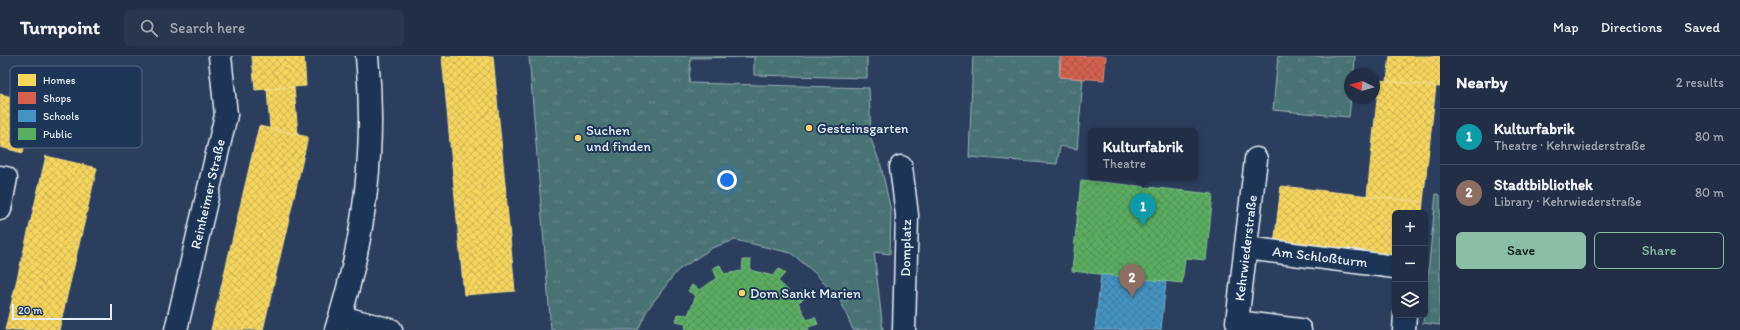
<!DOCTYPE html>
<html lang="en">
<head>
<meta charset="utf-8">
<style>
	:root { --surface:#212e46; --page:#29364d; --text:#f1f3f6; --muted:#a2a8b3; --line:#3e4a5f; --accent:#8abfa5 }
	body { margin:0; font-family:Itim,sans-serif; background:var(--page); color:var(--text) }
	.controls { position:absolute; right:12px; bottom:12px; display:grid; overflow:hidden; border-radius:6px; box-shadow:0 1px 3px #0004 }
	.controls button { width:36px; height:36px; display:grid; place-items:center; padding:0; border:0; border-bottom:1px solid var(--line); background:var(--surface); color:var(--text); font:20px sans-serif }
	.compass { position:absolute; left:1344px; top:12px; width:36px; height:36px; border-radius:50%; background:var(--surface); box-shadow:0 1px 3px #0004; rotate:275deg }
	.scale { position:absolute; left:12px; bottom:10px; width:100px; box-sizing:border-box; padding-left:4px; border:2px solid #e8f1f8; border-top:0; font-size:11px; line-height:14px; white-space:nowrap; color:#e8f1f8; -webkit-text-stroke:3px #1d3557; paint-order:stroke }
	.you { position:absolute; left:727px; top:124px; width:14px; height:14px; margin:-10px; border:3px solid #fff; border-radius:50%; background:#1a73e8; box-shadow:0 0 0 6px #1a73e833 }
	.badge { display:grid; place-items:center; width:26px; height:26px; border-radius:50%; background:var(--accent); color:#fff; font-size:13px; font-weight:700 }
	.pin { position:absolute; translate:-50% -33px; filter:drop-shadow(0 1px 2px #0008) }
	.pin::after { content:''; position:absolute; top:21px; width:14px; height:12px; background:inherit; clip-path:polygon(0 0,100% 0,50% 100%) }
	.popup { position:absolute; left:1088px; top:72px; width:110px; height:52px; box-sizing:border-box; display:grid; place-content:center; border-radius:6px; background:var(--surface); filter:drop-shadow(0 1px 3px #0005); font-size:13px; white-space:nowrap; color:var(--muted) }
	.popup b { font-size:15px; color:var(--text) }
	.popup::after { content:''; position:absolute; left:50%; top:100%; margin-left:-8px; border:8px solid transparent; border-top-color:var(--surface) }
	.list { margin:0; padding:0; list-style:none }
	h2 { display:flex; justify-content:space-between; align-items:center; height:52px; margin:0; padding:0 16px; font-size:17px }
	h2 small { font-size:13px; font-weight:400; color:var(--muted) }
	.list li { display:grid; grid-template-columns:26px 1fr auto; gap:12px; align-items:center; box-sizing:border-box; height:56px; padding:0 16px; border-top:1px solid var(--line) }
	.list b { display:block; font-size:15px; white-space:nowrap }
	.list p { margin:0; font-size:13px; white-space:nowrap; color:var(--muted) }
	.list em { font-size:13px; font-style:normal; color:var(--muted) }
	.actions { display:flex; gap:8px; padding:12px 16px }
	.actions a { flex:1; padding:9px 0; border:1px solid var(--accent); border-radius:6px; text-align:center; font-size:14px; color:var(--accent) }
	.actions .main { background:var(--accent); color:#111 }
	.icon { flex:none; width:22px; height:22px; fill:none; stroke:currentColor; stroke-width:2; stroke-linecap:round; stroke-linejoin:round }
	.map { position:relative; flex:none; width:1440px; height:274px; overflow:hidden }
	header { display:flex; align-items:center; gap:24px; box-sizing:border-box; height:56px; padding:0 20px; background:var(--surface); border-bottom:1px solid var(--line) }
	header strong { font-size:19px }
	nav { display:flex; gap:22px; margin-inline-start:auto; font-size:14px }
	.search { width:280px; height:36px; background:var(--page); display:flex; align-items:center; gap:10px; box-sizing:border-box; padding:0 14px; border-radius:6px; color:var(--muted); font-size:15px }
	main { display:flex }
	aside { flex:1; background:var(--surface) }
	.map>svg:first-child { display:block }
	.grass { fill:url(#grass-tufts); stroke:#99b2b6 }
	.homes { fill:url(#homes-cross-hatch); stroke:#f2dd8b }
	.shops { fill:url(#shops-cross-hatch); stroke:#db8c80 }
	.schools { fill:url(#schools-cross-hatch); stroke:#74afd3 }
	.public { fill:url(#public-cross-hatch); stroke:#85c28e }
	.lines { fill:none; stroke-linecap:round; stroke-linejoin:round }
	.street-casing { stroke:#e8f1f8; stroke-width:25 }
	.street { stroke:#1d3557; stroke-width:22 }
	.poi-dot { fill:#ffd166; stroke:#1d3557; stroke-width:1.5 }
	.labels { text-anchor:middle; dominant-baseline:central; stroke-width:4; stroke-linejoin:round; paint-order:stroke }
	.poi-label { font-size:14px; fill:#e8f1f8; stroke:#1d3557; text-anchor:start }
	.street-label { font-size:14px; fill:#e8f1f8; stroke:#1d3557 }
	.key { fill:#1d3557; stroke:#5a6d87; stroke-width:1 }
	.key-label { font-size:11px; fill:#e8f1f8 }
</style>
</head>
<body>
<header>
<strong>Turnpoint</strong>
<div class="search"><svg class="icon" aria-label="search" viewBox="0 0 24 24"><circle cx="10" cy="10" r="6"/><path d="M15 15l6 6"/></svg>Search here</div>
<nav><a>Map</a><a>Directions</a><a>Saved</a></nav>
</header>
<main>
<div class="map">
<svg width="1440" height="274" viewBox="0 0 1440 274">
	<defs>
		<pattern id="grass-tufts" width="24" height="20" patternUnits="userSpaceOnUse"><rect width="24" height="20" fill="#4a7275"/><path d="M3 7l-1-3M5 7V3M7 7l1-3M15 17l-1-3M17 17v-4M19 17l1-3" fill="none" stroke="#648789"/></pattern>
		<pattern id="homes-cross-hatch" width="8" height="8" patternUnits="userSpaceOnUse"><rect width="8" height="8" fill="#f6d55c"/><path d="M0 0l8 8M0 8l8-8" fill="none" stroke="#cab258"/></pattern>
		<pattern id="shops-cross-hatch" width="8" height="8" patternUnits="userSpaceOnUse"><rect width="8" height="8" fill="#d6604d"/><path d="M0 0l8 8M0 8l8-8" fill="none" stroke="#a4584c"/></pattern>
		<pattern id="schools-cross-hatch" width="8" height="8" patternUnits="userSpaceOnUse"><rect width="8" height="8" fill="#4393c3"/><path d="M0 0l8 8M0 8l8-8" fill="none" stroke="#447999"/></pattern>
		<pattern id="public-cross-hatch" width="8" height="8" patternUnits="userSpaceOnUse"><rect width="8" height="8" fill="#5aae61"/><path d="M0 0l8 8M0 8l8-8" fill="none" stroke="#548f5a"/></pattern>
	</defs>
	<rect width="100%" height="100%" fill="#2c3e5e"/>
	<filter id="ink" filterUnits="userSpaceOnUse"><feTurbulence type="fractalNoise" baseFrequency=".025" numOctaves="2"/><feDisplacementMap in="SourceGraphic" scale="8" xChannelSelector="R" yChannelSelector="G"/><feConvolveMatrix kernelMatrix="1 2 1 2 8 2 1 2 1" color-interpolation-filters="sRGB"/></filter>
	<g filter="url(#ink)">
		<path class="grass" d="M529,0H867V22L754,19V1L691,2L689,27L869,32L871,83L881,110L891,155L890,198L874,196L883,274H853L841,246L815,217L791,197L735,184L712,192L677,215L647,254L638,274H551Z
			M973,0H1060L1059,21L1083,23L1077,93L1060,90L1057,108L969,101Z
			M1278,0H1355L1354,18H1350V42H1351L1349,61L1273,54Z
			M1436,138L1440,139V269L1423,267Z"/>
		<path class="homes" d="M252,0H304L306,30L255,34Z
			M442,0H493L515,235L464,239Z
			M1390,0H1440V31L1387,25Z
			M1379,24L1436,30L1423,146L1367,140Z
			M294,31L298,79L270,72L267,33Z
			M0,38L34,46L23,97L0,91Z
			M259,70L308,81L263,274H211Z
			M46,100L97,112L59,274H5Z
			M1281,130L1423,146L1422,157H1395V202L1274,189Z"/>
		<path class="shops" d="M1061,0H1106L1104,24L1060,21Z"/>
		<path class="schools" d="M1101,218L1166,225L1161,274H1095Z"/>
		<path class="public" d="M1081,124L1213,138L1206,204L1185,202L1182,227L1072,215Z
			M743,204H751L750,214L773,220L779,213L785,217L778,225L794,240L803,235L807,241L798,246L807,264L815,261L818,268L808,271L809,274H686L685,267L676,265L678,258L688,259L696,240L688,235L692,229L700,234L717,222L713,212L720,209L724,218L742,215Z"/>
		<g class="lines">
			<defs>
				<path id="street" d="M901,111L907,159L904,274
					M0,121L6,122L0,153
					M1246,192L1395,211
					M341,261L391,274
					M1237,266L1256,103
					M1237,266L1300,274
					M176,274L226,59L220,0
					M336,274C364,186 376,92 367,0
					M1404,274L1405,259"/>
			</defs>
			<use href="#street" class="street-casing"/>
			<use href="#street" class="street"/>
		</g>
	</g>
	<g class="poi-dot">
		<circle cx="809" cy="72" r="4"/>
		<circle cx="578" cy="82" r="4"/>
		<circle cx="742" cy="237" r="4"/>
	</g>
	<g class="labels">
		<g class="poi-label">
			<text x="817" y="72">Gesteinsgarten</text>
			<text x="586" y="74">Suchen<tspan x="586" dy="16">und finden</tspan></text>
			<text x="750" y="237">Dom Sankt Marien</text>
		</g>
		<g class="street-label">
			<text transform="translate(208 138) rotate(-77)">Reinheimer Straße</text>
			<text transform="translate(906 192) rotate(-89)">Domplatz</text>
			<text transform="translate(1246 192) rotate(-83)">Kehrwiederstraße</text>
			<text transform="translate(1320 201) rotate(7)">Am Schloßturm</text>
		</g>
	</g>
	<rect x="10" y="10" width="132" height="82" rx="6" class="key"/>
	<rect x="18" y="18" width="18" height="12" fill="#f6d55c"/>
	<rect x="18" y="36" width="18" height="12" fill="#d6604d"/>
	<rect x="18" y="54" width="18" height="12" fill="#4393c3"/>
	<rect x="18" y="72" width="18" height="12" fill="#5aae61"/>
	<g class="key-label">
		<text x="43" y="28">Homes</text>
		<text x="43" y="46">Shops</text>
		<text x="43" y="64">Schools</text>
		<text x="43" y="82">Public</text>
	</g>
</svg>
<div class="controls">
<button>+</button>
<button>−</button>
<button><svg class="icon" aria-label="layers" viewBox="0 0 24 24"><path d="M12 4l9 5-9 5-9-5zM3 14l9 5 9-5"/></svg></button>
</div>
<svg class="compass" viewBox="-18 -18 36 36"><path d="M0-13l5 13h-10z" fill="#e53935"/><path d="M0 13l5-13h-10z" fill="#a2a8b3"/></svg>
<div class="scale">20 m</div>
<div class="you"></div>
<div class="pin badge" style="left:1143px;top:170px;background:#0f9aa8">1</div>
<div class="popup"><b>Kulturfabrik</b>Theatre</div>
<div class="pin badge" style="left:1132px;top:241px;background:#8d6e63">2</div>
</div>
<aside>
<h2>Nearby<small>2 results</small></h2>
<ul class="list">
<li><span class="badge" style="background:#0f9aa8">1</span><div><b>Kulturfabrik</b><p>Theatre · Kehrwiederstraße</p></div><em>80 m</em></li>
<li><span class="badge" style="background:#8d6e63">2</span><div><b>Stadtbibliothek</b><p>Library · Kehrwiederstraße</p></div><em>80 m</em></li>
</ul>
<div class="actions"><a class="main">Save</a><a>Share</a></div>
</aside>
</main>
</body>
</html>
